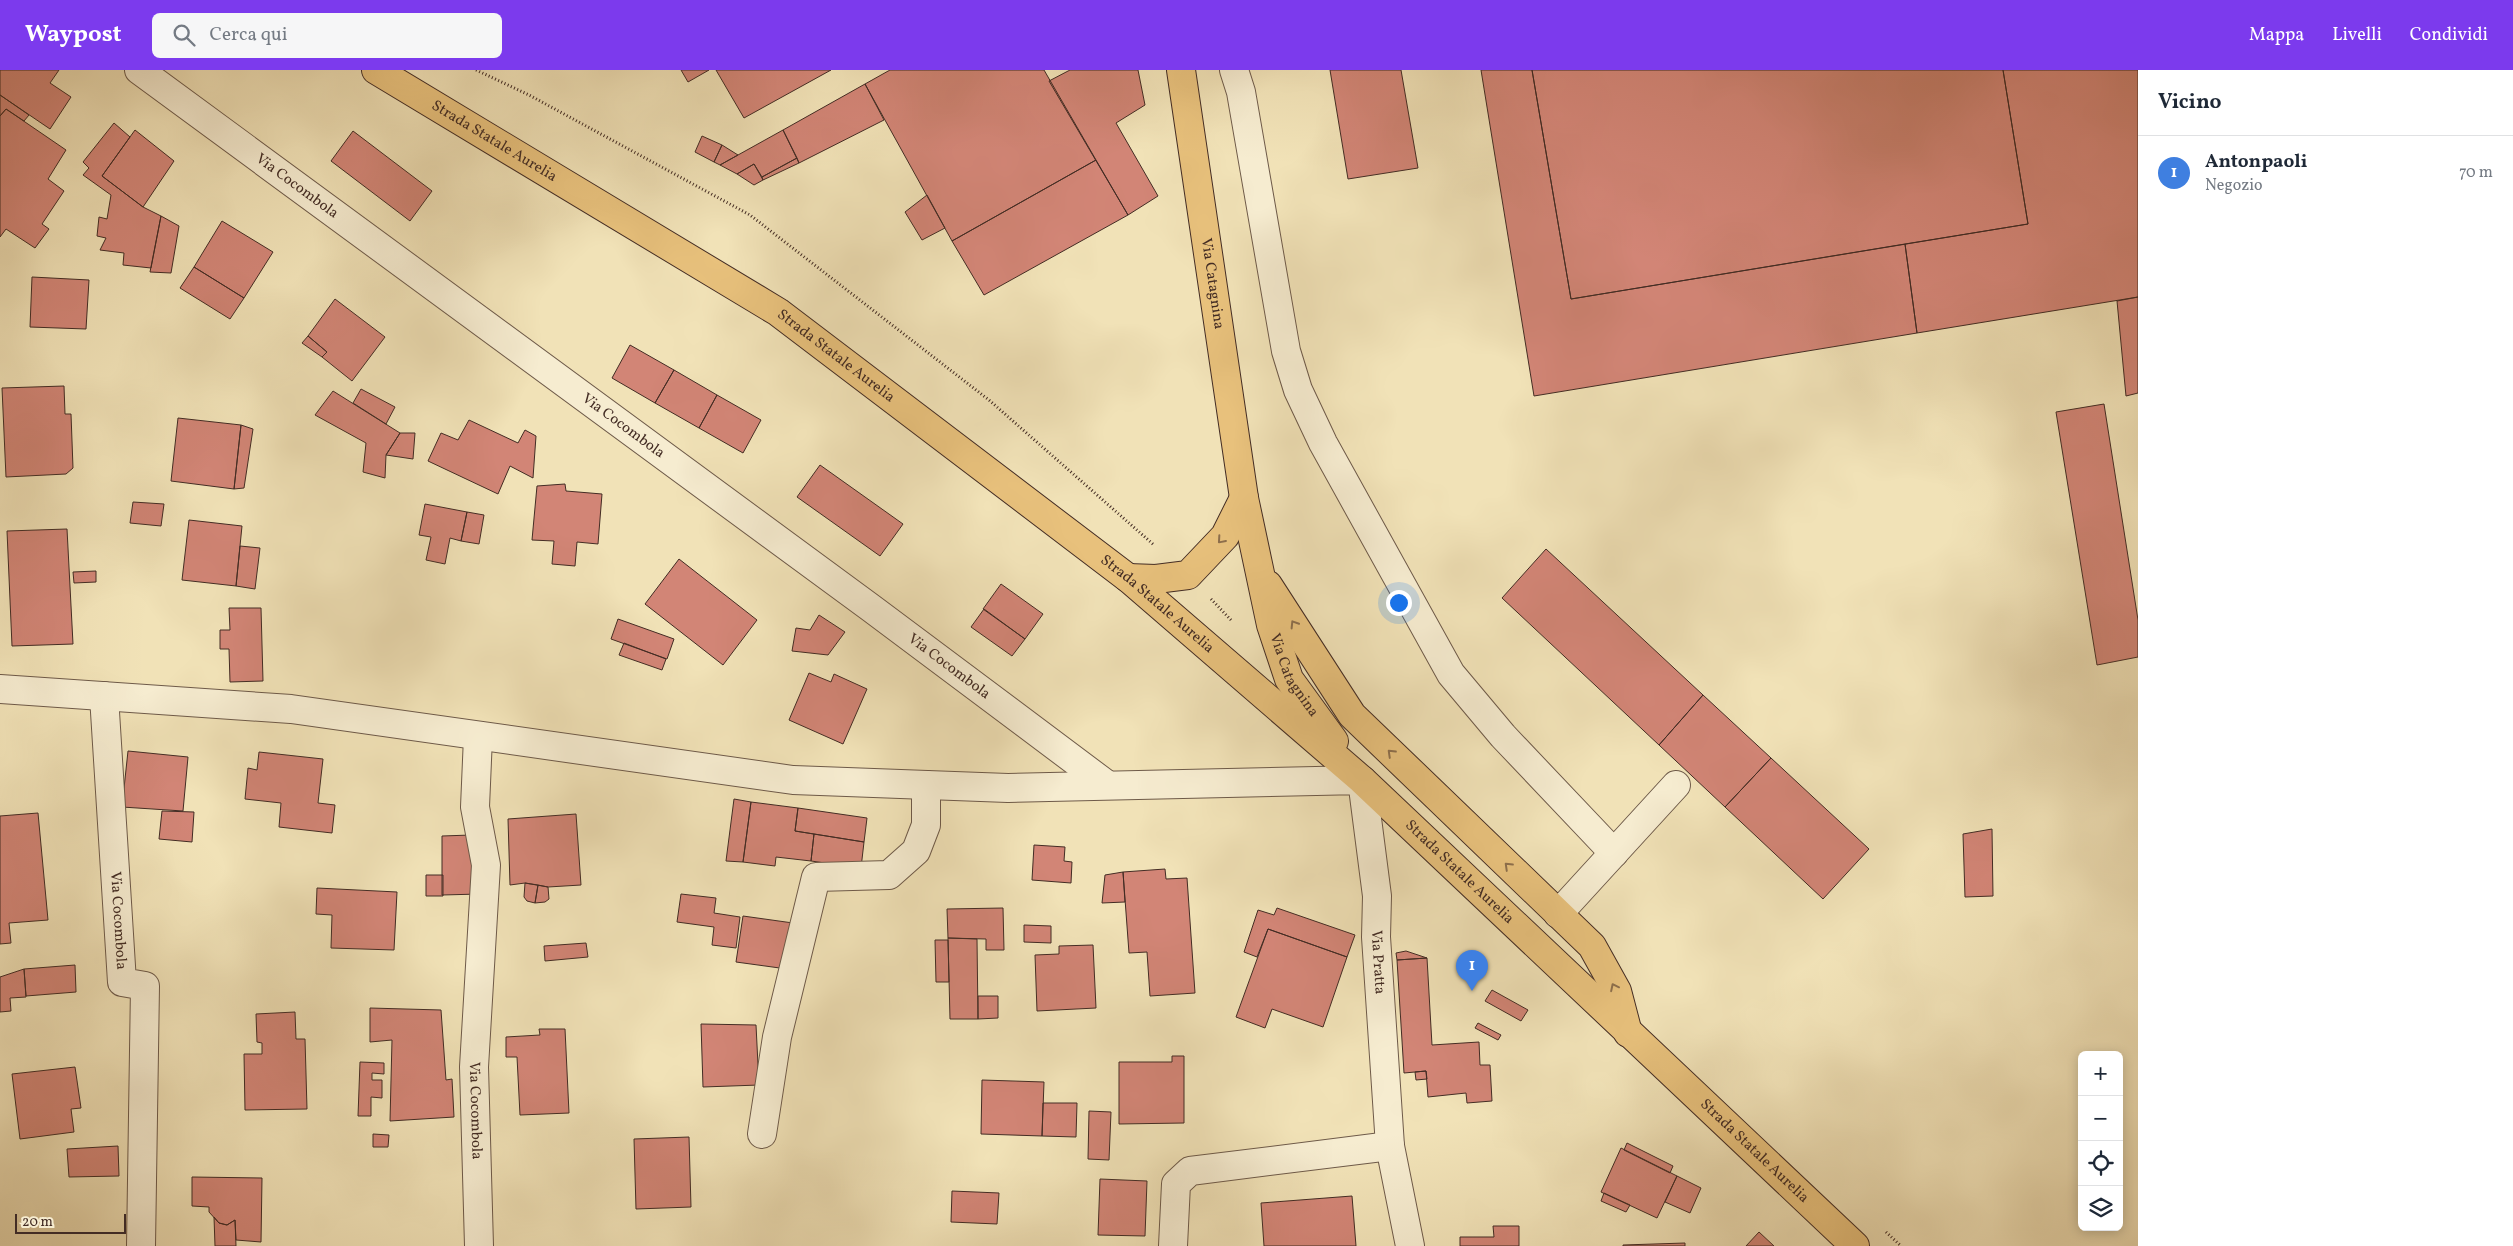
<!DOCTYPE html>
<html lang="it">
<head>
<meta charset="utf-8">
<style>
	:root { --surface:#fff; --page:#f6f6f7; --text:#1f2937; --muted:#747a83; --line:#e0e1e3; --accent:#7c3aed }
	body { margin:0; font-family:Vollkorn,serif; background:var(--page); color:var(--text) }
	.controls { position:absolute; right:15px; bottom:15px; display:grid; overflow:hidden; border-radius:8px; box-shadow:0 2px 12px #0003 }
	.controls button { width:45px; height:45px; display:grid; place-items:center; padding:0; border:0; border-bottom:1px solid var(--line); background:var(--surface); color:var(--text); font:25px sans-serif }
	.scale { position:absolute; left:15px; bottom:12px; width:111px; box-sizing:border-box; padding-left:5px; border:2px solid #432c24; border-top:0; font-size:14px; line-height:18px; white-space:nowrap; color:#432c24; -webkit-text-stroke:4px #f6ecd0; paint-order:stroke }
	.you { position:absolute; left:1398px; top:532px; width:18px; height:18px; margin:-12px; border:4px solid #fff; border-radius:50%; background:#1a73e8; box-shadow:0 0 0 8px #1a73e833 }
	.badge { display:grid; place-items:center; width:32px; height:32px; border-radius:50%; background:var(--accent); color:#fff; font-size:16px; font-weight:700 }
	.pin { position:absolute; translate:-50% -41px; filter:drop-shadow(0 1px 2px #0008) }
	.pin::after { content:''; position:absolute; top:26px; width:18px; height:15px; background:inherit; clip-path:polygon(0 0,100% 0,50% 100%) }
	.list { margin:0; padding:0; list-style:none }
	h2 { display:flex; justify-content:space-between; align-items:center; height:65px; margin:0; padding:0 20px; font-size:21px }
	h2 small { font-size:16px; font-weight:400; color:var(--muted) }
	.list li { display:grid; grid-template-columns:32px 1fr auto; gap:15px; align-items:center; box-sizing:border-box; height:75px; padding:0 20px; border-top:1px solid var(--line) }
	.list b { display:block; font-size:19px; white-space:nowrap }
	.list p { margin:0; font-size:16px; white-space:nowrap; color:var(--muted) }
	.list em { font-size:16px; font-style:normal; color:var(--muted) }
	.icon { flex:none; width:28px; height:28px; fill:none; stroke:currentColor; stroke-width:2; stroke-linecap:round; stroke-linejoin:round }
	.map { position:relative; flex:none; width:2138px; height:1176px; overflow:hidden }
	header { display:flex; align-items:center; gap:30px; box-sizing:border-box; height:70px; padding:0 25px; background:var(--accent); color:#fff }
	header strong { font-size:24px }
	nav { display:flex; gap:28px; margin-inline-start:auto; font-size:18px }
	.search { width:350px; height:45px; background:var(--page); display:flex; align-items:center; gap:12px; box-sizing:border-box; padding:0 18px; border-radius:8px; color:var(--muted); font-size:19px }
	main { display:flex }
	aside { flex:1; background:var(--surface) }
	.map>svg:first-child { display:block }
	.building { fill:#d28576; stroke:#432c24 }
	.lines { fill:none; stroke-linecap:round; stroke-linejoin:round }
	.minor-casing { stroke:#6e5a49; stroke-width:30 }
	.major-casing { stroke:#432c24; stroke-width:30 }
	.path { stroke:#432c24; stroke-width:3; stroke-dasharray:1 2.5; stroke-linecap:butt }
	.minor { stroke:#f6ecd0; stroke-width:28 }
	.major { stroke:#e8c17c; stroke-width:28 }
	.oneway { stroke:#8d6f4c }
	.labels { text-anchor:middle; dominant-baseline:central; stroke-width:5; stroke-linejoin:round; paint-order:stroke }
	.street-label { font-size:15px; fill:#432c24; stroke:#f6ecd0 }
</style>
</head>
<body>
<header>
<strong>Waypost</strong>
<div class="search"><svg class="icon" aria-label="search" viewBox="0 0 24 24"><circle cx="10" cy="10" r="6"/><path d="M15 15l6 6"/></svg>Cerca qui</div>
<nav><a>Mappa</a><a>Livelli</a><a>Condividi</a></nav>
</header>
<main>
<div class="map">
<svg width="2138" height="1176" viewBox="0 0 2138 1176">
	<rect width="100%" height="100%" fill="#f1e2b7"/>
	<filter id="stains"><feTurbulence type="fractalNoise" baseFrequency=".004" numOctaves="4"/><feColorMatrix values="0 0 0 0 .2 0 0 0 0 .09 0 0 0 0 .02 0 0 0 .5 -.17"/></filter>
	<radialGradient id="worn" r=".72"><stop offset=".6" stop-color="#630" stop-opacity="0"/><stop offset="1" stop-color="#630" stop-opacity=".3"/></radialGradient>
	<path class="building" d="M0,0H59L50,13L71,27L50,59L0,25Z
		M681,0H709L688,12Z
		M716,0H831L744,48Z
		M890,0H1044L1096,90L952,171L865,14Z
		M1070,0H1138L1145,35L1116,53L1158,126L1128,145L1049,11Z
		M1330,0H1401L1418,98L1348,109Z
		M1481,0H1532L1571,229L1905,174L1917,263L1534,326Z
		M1532,0H2003L2028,154L1571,229Z
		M2003,0H2138V227L1917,263L1905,174L2028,154Z
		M865,14L884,50L799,93L783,60Z
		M0,25L29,45L24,51L6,39L0,46Z
		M6,39L66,80L48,109L64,121L42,154L49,159L35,178L6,159L0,167V46Z
		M114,53L130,67L102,106L143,137L161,146L151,198L123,195L124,183L100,180L106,168L97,166L99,147L107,149L111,125L83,105L89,98L83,92Z
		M135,60L174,91L143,137L102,106Z
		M783,60L797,88L762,107L754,94L737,104L720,95Z
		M353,61L432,121L410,151L331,91Z
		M702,66L722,75L714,92L695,82Z
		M722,75L738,85L720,95L714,92Z
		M797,88L799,93L763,110L762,107Z
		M1096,90L1128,145L984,225L952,171Z
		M754,94L763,110L754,115L737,104Z
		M927,125L945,158L922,170L905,142Z
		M161,146L179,156L171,203L150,202Z
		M222,151L273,182L244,228L194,197Z
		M194,197L244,228L230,249L180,218Z
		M32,207L89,210L86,259L30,257Z
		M2138,227V323L2126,326L2117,231Z
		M335,229L385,267L352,311L322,287L327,282L308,266Z
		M308,266L327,282L322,287L302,273Z
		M630,275L674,300L655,333L612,308Z
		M674,300L717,325L699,358L655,333Z
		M64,316L65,344H71L73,398L66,404L6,407L2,318Z
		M361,319L395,337L386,354L353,333Z
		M333,321L400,363L386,385L385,408L363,402L366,373L315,345Z
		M717,325L761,350L743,383L699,358Z
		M2104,334L2138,550V587L2097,595L2056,342Z
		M178,348L241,355L234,419L171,411Z
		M469,350L518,373L525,360L536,366L533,408L510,396L498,424L428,391L441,363L458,370Z
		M241,355L253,359L244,418L234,419Z
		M400,363H415L413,389L386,385Z
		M820,395L903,454L880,486L797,427Z
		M565,414L566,421L602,424L598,474L577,472L575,496L552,494L554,471L532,470L537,416Z
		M133,432L164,434L161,456L130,453Z
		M425,434L467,442L461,471L450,468L445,494L426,490L431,467L419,465Z
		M467,442L484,445L479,474L461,471Z
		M189,450L242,456L236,516L182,510Z
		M67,459L73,574L12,576L7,461Z
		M240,476L260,478L255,519L236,516Z
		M1546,479L1703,625L1659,675L1502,528Z
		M679,489L757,550L723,595L645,534Z
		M96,501V512L74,513L73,502Z
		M1001,514L1043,544L1025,569L983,539Z
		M229,538H261L263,611L230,612L229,579H220V560H230Z
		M984,539L1025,569L1012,586L971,557Z
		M819,545L845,562L828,585L792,581L796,558L810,560Z
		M618,549L674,569L667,589L611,569Z
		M624,573L666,589L662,600L619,585Z
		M809,603L831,612L834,604L867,619L843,674L789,650Z
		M1703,625L1771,688L1725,737L1659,675Z
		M128,681L188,687L183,741L122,737Z
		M259,682L323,689L318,733L335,735L332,763L279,757L281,733L245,729L248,698L257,700Z
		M1771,688L1869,779L1823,829L1725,737Z
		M734,729L751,732L743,792L726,791Z
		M751,732L798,738L795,761L814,764L811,791L776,787L775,796L743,792Z
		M798,738L867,748L864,772L795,761Z
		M162,741L194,742L192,772L159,769Z
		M38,743L48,850L9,853L11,873L0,874V746Z
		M576,744L581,815L548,817L525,813L510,815L508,749Z
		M1992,759L1993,826L1965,827L1963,764Z
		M814,764L864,772L861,798L811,791Z
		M471,765L480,824L442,825V766Z
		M1034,775L1065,777L1064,791L1072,792L1071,813L1032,810Z
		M1165,799L1166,809L1187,808L1195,923L1150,926L1147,882L1129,883L1123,802Z
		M1123,802L1125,832L1102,833L1105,805Z
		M426,805H443V826H426Z
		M525,813L538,815L535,833L527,831L524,827Z
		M538,815L548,817L549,829L545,832L535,833Z
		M317,818L397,822L394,880L331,878L332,845L316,844Z
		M681,824L716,828L714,843L740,847L736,878L712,875L714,857L677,852Z
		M1003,838L1004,880H986V869L948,868L947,839Z
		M1277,838L1355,865L1347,887L1268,859L1257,887L1244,882L1258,840L1274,845Z
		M743,846L793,853L787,899L736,892Z
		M1024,855L1051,856V873L1024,872Z
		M1268,859L1347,887L1323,957L1272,939L1265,958L1236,947Z
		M948,868L977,869L978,949H950Z
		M935,870H948L949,912H936Z
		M586,873L588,887L545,891L544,876Z
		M1093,875L1096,938L1037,941L1035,885L1059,884V876Z
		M1406,881L1427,888L1397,890L1396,883Z
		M1427,888L1432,975L1479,972L1480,995H1490L1492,1031L1467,1033L1466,1023L1428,1027L1426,1001L1404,1003L1397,890Z
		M75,895L76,922L26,926L24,899Z
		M24,899L26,927L10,928L11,941L0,942V907Z
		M1492,920L1528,940L1521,951L1485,931Z
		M978,926H998V948L978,949Z
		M370,938L441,940L446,1010L452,1009L454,1047L390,1051L392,970L370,972Z
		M295,942L296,969H305L307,1039L245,1040L244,984H262V973L257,972L256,944Z
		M1478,953L1501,965L1498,970L1475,958Z
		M701,954L756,955L759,1015L703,1017Z
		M539,959H565L569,1043L520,1045L517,987H506V967L540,965Z
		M1172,986H1184V1053L1119,1054V992H1172Z
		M360,992L384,993V1004L372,1003V1010H382V1028L371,1027V1046H358Z
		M75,997L81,1038L71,1039L74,1062L20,1069L12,1004Z
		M1426,1001L1427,1009L1416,1010L1415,1002Z
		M982,1010L1044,1012L1042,1066L981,1064Z
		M1043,1033H1077L1076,1067L1042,1066Z
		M1089,1041L1111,1042L1109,1090L1088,1089Z
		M373,1064L389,1065L388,1077H373Z
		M689,1067L691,1137L636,1139L634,1069Z
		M1627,1073L1673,1096L1670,1103L1624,1080Z
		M118,1076L119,1106L69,1107L67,1079Z
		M1621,1078L1677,1106L1657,1148L1601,1122Z
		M1677,1106L1701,1118L1690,1143L1665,1132Z
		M192,1107L262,1108L261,1172L236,1170L235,1150L227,1155L219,1153L209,1142V1137L192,1136Z
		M1100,1109L1147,1111L1145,1166L1098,1165Z
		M952,1121L999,1123L997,1154L951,1152Z
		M1604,1123L1630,1135L1626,1142L1601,1131Z
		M1352,1126L1356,1176H1264L1261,1133Z
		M214,1147L219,1153L227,1155L235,1150L236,1176H215Z
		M1493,1156H1519V1176H1460V1167H1494Z
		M1759,1162L1774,1176H1746Z
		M1685,1173V1176H1623V1175Z"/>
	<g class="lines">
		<defs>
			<g id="minor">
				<path id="s1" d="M139,0L871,538L1106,714"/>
				<path d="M1234,0L1241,22L1286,281L1298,320L1323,373L1451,604L1503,666L1614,783"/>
				<path id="s2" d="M0,619L291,639L793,710L1008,718L1362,710L1377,826L1376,867L1390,1076L1410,1176"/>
				<path id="s3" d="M104,626L122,912L145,916L141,1176"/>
				<path id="s4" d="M478,667L475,737L486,795L474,997L479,1176"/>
				<path d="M1558,844L1676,715"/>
				<path d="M762,1064L777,967L816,807L889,805L916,781L926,755V715"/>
				<path d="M1173,1176L1176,1114L1190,1101L1390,1076"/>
			</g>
			<g id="major">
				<path id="s5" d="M376,0L778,242L1128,508L1362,710L1855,1176"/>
				<path id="s6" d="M1181,0L1244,428L1271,555L1289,609L1334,671"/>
				<path d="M1128,508L1156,509L1188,505L1225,466L1244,428"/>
				<path d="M1268,515L1352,645L1592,876L1617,921L1628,963"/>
			</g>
		</defs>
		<use href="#minor" class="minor-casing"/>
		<use href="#major" class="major-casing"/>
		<path class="path" d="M476,0L529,25L750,145L989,330L1154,475
			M1211,529L1231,550
			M1886,1162L1901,1176"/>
		<use href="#minor" class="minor"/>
		<use href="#major" class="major"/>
	</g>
	<defs><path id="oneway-chevron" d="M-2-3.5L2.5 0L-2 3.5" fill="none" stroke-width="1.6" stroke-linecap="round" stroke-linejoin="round" transform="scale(1.25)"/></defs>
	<g class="oneway">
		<use href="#oneway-chevron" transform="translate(1221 470) rotate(131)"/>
		<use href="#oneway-chevron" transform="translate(1294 554) rotate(-122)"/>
		<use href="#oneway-chevron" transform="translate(1391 683) rotate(-136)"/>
		<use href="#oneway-chevron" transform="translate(1508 796) rotate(-136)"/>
		<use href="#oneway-chevron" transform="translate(1614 917) rotate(-116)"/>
	</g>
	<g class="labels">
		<g class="street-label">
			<text stroke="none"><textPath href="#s5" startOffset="138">Strada Statale Aurelia</textPath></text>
			<text stroke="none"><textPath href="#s1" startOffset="196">Via Cocombola</textPath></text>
			<text stroke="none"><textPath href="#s6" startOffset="216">Via Catagnina</textPath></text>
			<text stroke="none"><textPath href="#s5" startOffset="542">Strada Statale Aurelia</textPath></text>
			<text stroke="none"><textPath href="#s1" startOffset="601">Via Cocombola</textPath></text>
			<text stroke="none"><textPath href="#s5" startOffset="948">Strada Statale Aurelia</textPath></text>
			<text stroke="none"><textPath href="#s1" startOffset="1006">Via Cocombola</textPath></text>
			<text stroke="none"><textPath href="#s6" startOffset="618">Via Catagnina</textPath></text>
			<text stroke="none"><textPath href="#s5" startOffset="1352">Strada Statale Aurelia</textPath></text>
			<text stroke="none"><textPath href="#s3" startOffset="225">Via Cocombola</textPath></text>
			<text stroke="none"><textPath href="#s2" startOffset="1551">Via Pratta</textPath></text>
			<text stroke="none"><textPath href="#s4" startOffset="375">Via Cocombola</textPath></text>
			<text stroke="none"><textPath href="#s5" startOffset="1758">Strada Statale Aurelia</textPath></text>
		</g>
	</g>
	<rect width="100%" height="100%" filter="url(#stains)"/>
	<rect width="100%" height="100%" fill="url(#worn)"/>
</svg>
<div class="controls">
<button>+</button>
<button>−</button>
<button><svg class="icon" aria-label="locate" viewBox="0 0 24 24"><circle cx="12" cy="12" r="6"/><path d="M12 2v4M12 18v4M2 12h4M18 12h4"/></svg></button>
<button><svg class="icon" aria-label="layers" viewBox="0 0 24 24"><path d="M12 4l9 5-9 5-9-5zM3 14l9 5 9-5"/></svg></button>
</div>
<div class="scale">20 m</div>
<div class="you"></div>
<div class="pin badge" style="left:1472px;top:921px;background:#3f7fe0">1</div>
</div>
<aside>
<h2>Vicino<small></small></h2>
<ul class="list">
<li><span class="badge" style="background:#3f7fe0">1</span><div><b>Antonpaoli</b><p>Negozio</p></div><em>70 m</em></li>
</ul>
</aside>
</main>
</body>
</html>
